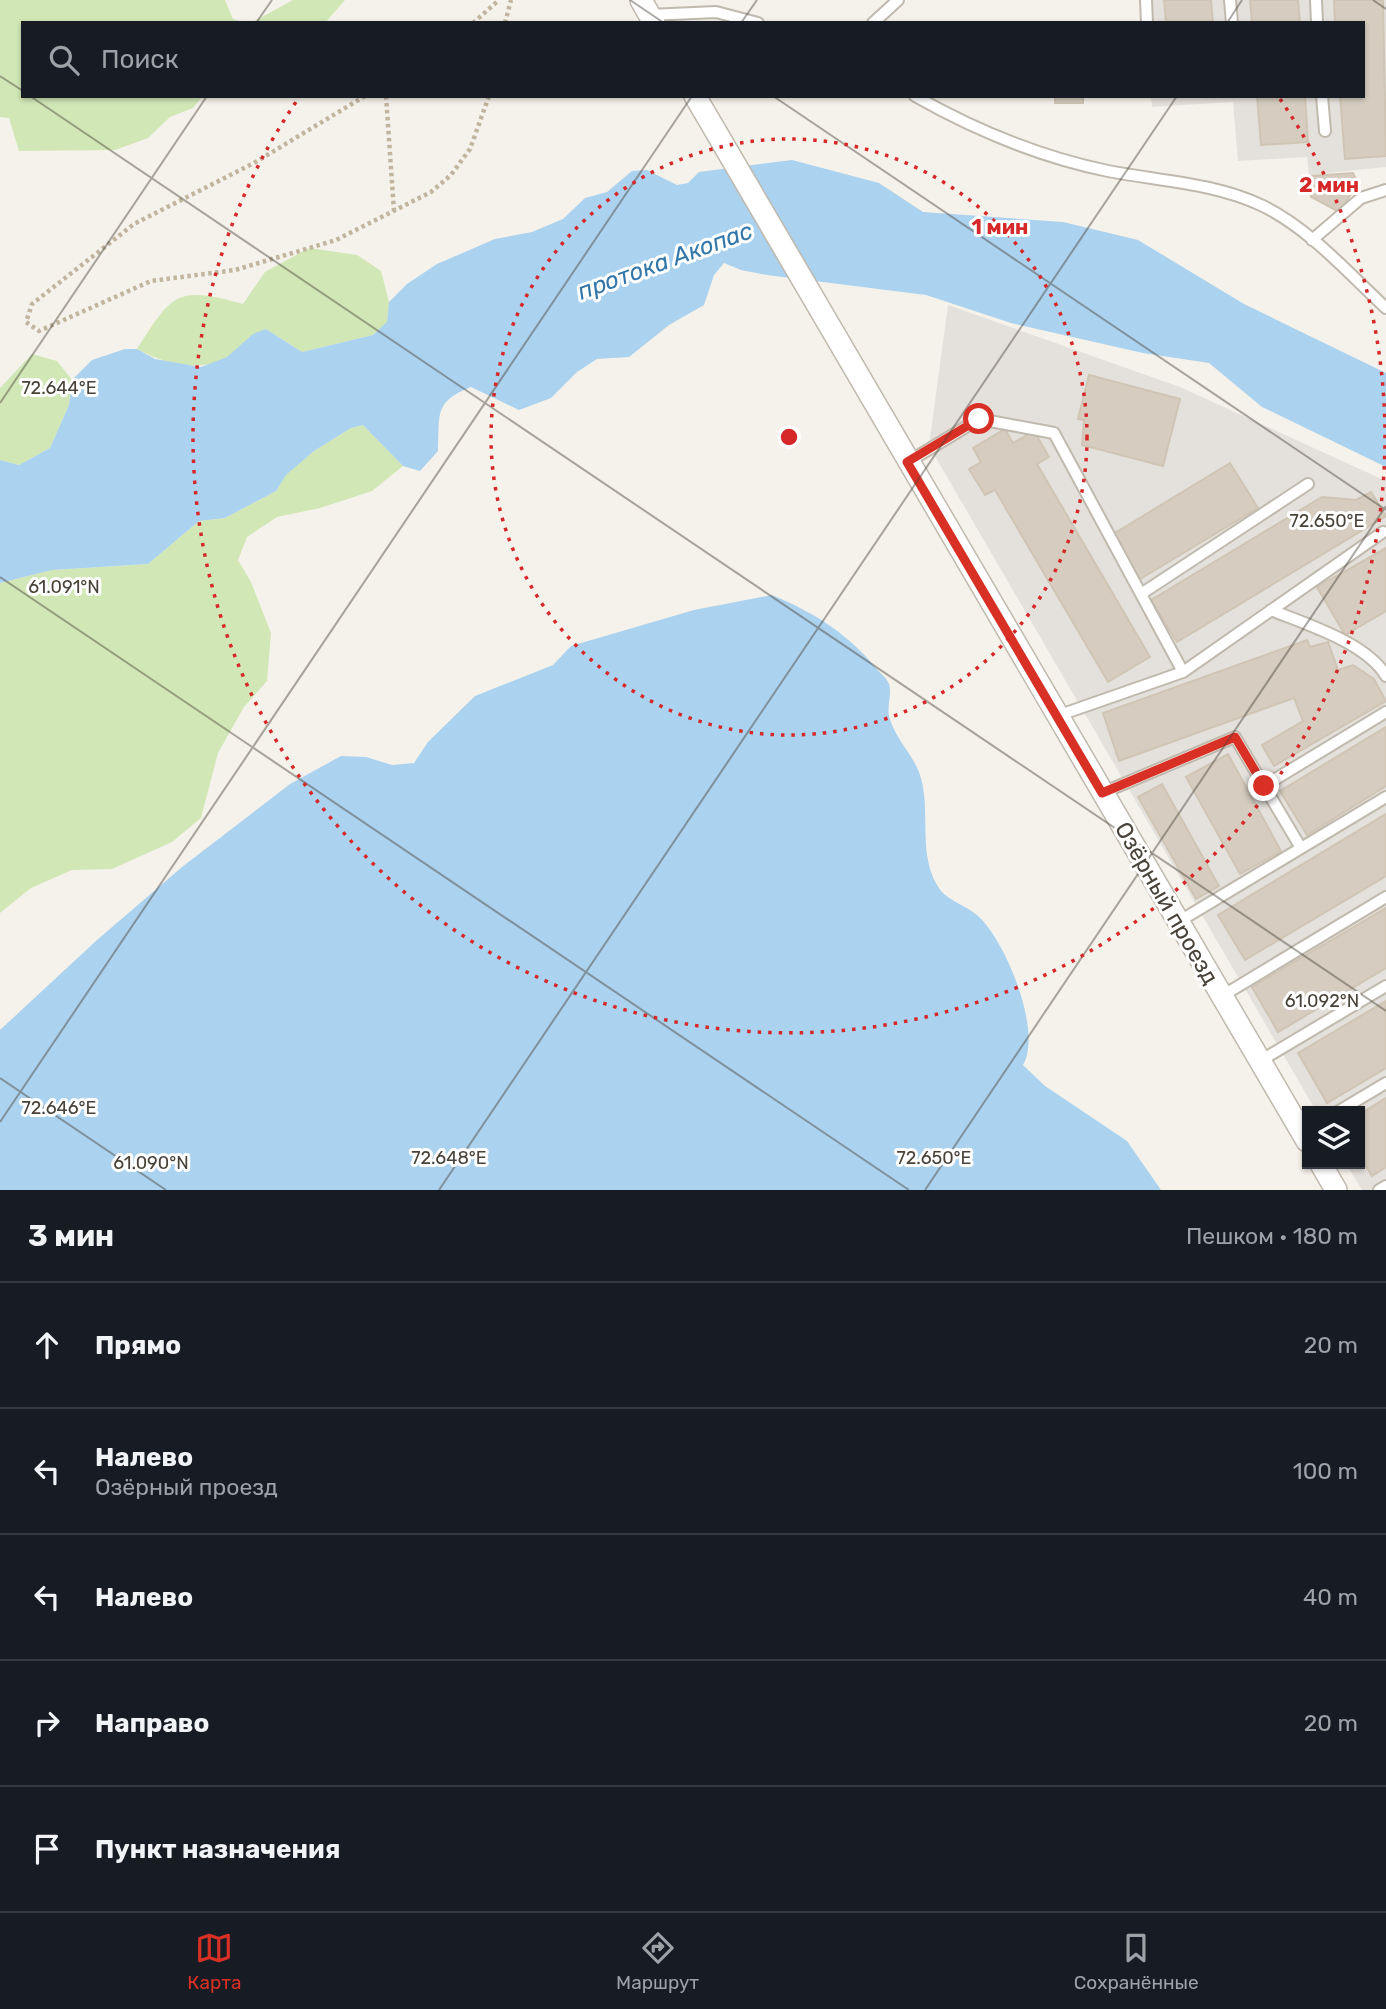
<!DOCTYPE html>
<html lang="ru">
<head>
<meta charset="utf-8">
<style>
	:root { --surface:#171b24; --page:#20242c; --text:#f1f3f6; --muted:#9ea1a6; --line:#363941; --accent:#d93025 }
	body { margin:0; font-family:Rubik,sans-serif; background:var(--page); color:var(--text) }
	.controls { position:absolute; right:21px; bottom:21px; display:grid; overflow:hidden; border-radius:0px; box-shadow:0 2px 5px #0004 }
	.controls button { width:63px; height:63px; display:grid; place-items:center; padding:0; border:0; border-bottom:2px solid var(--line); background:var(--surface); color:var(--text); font:35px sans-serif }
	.stop { position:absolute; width:21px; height:21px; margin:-16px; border:5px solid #d93025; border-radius:50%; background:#fff }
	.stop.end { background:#d93025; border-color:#fff; box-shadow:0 2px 7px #0008 }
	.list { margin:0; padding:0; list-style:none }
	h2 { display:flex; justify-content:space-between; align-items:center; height:91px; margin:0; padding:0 28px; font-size:30px }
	h2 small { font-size:23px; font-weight:400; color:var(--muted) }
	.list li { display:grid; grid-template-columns:46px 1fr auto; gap:21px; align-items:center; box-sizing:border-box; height:126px; padding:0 28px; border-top:2px solid var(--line) }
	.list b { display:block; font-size:26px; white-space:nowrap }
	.list p { margin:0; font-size:23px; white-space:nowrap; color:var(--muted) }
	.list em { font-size:23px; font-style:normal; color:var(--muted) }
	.icon { flex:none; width:38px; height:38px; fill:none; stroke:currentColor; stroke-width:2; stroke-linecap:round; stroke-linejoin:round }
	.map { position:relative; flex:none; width:1386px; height:1190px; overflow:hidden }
	.search { position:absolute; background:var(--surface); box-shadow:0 2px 5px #0004; left:21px; right:21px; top:21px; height:77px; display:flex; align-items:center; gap:18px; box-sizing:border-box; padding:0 24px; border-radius:0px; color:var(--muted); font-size:26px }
	.sheet { height:721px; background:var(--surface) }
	nav { display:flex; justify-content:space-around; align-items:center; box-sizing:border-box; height:98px; border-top:2px solid var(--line); background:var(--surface); font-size:19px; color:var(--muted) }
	nav a { display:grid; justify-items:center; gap:4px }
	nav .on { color:var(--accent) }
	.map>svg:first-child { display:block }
	.industrial { fill:#e4e1dc }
	.green { fill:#d1e7b6 }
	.water { fill:#abd2ee }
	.building { fill:#d6cdc0; stroke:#d0c5b4; stroke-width:2 }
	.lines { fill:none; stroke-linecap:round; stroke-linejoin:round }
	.service-casing { stroke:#c0b9ad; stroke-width:14 }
	.minor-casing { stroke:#c0b9ad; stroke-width:24 }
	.path { stroke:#c1b59f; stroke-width:4.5; stroke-dasharray:3.5 3.5; stroke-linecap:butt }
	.service { stroke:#fff; stroke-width:10 }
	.minor { stroke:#fff; stroke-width:21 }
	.route { stroke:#d93025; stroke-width:9 }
	.ticks { fill:none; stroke:#494239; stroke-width:2; stroke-opacity:0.45 }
	.ring { fill:none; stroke:#d62828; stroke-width:3.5; stroke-dasharray:3.5 7 }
	.labels { text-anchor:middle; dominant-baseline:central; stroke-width:6; stroke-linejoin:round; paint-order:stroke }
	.street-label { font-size:23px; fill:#494239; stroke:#fff }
	.water-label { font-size:24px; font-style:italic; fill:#3478a9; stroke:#fff }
	.ticks-label { font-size:18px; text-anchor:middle; fill:#494239; stroke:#fff; stroke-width:6; stroke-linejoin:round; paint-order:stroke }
	.centre { fill:#d62828; stroke:#fff; stroke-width:3.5 }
	.ring-label { font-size:21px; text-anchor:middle; font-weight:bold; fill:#d62828; stroke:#fff; stroke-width:6; stroke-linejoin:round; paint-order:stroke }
</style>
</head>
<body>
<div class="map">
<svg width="1386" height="1190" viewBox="0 0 1386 1190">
	<rect width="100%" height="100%" fill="#f5f2eb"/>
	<path class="industrial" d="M1142,0H1386V167L1309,175L1307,157L1238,161L1233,102L1152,107L1151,96H1363V23H1144Z
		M948,305L1180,387L1386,481V1190H1362L1346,1164H1360V1111H1316L929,446Z"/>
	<path class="green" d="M0,0H225L233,19L245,23H23V96H203L193,108L170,117L148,138L115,150L19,151L9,118L0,117Z
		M293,0H345L325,23H251Z
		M309,248L357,255L381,271L389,302L387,323L373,335L302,352L266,329C249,336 241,349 226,358C199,373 163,363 137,349C172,294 176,285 243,304L265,272Z
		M32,354L57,361L72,380L69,405L50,448L19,465L0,460V388Z
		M363,425L403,466L372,491L320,508L277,517L247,537L238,560L251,582L271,633L267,681L244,707L218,753L201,818L172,842L112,869L72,870L31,888L0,913V583L52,570L148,564L199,521L225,518L276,491L285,475L314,451L351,428Z"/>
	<path class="water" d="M792,160L879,183L923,212L1063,222L1138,240L1244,304L1386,373V467L1262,407L1209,363L1143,353L1011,323L926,295L767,275L741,270L724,263L714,275L704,305L669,325L629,357L597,359L577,372L551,398L519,410L471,387C433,402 440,415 438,451L420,471L403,466L363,425L351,428L314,451L286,475L276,491L225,518L199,521L148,564L52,570L0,583V460L19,465L50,448L69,405L72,380L92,360L125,349H137L155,359L201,367L227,357L253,334L266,329L302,352L373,335L387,322L389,302L407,284L437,264L495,239L532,232L563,219L585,198L607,192L632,171L647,170L677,185L688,183L699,172Z
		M772,595C813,612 847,633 875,667C879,672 887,678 889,684C892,693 887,706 889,716C894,737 911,752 919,772C933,810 915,856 941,891C950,901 966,906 977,915C1005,939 1043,1031 1023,1065L1045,1086L1127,1141L1161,1190H0V1030L97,940L182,867L290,784L341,756L366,757L392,765L414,763L428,742L475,696L553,665L571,646L694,610Z"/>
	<path class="building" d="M1164,0H1211L1213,23H1166Z
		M1250,0H1298L1300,23H1252Z
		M1334,0H1383L1386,156L1345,159L1340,96H1363V23H1335Z
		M1055,96H1083V103H1055Z
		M1257,96H1305L1308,142L1261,145Z
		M1353,173L1358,184L1339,212L1311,197L1310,176Z
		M1089,375L1180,399L1163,466L1082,445L1084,420L1078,419Z
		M1005,429L1013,443L1034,431L1049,457L1037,464L1150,657L1108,682L995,490L985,495L969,469L981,462L973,448Z
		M1230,463L1258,508L1137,581L1110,536Z
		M1371,492L1386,516L1177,642L1151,600L1322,497L1356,500Z
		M1386,548V611L1345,635L1317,587Z
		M1307,640L1310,647L1328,642L1338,670L1353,665L1374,679L1386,701L1274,766L1262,745L1303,721L1294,698L1119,761L1103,713Z
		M1386,727V786L1307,835L1280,791Z
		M1228,754L1281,851L1240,874L1186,777Z
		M1162,784L1219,886L1196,899L1138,797Z
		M1386,814V876L1245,960L1218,915Z
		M1386,908V968L1278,1032L1252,987Z
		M1386,1001V1068L1327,1103L1298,1053Z
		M1386,1098V1167L1372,1176L1360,1156V1114Z"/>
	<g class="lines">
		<defs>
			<path id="service" d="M1146,0L1147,23
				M1230,0L1232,23
				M1316,0L1317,23
				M649,15L716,12L758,23
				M873,23L898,0
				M915,96C975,130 1040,157 1108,171C1160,181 1215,183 1263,206C1310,229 1348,273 1386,308
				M1322,96L1325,131
				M1312,240L1361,198L1386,190
				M908,462L979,419L1054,433L1183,672L1057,716
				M1141,594L1308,484
				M1271,610C1306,624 1367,643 1386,676
				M1183,672L1383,532
				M1264,786L1386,712
				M1102,793L1235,737L1301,848
				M1178,922L1386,797
				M1222,996L1386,897
				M1260,1061L1386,986
				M1339,1111L1386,1083
				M1379,1190L1386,1186"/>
			<path id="minor" d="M641,0L654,23
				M695,96L1307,1141
				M1321,1164L1336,1190"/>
		</defs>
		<use href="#service" class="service-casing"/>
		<use href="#minor" class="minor-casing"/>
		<path class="path" d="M473,23L499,0
			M505,23L511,0
			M365,96L254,163L134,224L32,304L26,322L39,331L151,281L235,270L336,240L431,192L451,175L470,149L489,96
			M386,96L394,211"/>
		<use href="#service" class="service"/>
		<use href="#minor" class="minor"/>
	</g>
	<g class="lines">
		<path class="route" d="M979,419L907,462L1102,793L1235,737L1264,786"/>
	</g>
	<path class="ticks" d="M630,0L664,23M1373,0L1386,9M256,23L272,0M741,23L757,0M1227,23L1242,0M0,76L23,91M30,96L1386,1011M773,96L1386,510M0,403L207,96M0,577L909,1190M0,1078L166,1190M0,1122L692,96M439,1190L1177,96M925,1190L1386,506"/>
	<g class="ring">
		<circle cx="789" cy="437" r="298"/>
		<path d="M1280 99A596 596 0 1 1 298 99"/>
	</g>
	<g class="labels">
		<g class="street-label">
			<text transform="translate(1167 903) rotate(60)">Озёрный проезд</text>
		</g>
		<g class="water-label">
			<text transform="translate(665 261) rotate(-20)">протока Акопас</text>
		</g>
	</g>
	<g class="ticks-label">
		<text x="59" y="394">72.644°E</text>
		<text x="1327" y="527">72.650°E</text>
		<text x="64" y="593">61.091°N</text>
		<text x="1322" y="1007">61.092°N</text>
		<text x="59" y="1114">72.646°E</text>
		<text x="449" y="1164">72.648°E</text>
		<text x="934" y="1164">72.650°E</text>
		<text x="151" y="1169">61.090°N</text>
	</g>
	<circle cx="789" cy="437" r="10" class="centre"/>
	<g class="ring-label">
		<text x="1329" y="192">2 мин</text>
		<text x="1000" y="234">1 мин</text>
	</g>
</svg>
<div class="controls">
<button><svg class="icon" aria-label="layers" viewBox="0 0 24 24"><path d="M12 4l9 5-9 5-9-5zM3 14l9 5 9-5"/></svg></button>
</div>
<div class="stop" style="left:979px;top:419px"></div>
<div class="stop end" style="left:1264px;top:786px"></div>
<div class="search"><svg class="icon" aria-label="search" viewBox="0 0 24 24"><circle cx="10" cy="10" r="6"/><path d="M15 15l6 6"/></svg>Поиск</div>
</div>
<section class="sheet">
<h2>3 мин<small>Пешком · 180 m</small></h2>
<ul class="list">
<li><svg class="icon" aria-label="ahead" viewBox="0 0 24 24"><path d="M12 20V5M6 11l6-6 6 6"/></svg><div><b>Прямо</b></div><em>20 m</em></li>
<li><svg class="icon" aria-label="left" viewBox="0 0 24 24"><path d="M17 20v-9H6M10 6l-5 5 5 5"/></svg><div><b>Налево</b><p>Озёрный проезд</p></div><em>100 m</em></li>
<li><svg class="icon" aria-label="left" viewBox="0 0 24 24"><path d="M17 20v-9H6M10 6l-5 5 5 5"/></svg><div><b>Налево</b></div><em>40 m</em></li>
<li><svg class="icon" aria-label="right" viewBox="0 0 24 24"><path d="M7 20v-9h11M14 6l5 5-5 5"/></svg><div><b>Направо</b></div><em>20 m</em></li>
<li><svg class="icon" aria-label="arrive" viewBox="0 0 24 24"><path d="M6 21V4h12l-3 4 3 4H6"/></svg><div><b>Пункт назначения</b></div></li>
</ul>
</section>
<nav>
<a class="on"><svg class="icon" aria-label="map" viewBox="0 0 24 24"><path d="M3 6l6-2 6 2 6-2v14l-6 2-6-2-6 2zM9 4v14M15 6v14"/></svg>Карта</a>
<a><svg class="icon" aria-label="directions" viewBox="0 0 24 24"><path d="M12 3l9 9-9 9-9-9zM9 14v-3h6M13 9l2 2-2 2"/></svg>Маршрут</a>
<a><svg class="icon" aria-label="saved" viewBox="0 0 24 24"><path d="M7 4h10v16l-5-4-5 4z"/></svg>Сохранённые</a>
</nav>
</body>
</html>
